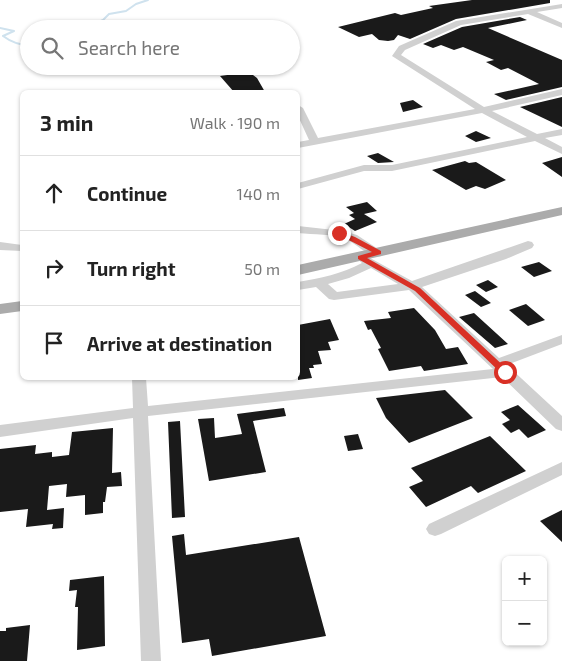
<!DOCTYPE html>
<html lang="en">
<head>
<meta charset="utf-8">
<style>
	:root { --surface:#fff; --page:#f2f2f2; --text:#222; --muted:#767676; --line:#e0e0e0 }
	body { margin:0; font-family:"Exo 2",sans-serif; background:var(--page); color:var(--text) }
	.controls { position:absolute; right:15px; bottom:15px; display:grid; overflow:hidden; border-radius:8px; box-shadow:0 1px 4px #0004 }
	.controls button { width:45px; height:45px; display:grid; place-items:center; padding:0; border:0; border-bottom:1px solid var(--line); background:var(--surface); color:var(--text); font:25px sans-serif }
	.stop { position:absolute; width:15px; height:15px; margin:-11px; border:4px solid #d93025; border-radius:50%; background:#fff }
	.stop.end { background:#d93025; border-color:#fff; box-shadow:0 1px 5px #0008 }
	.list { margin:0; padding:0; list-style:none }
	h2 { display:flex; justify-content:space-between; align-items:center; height:65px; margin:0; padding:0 20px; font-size:21px }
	h2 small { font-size:16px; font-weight:400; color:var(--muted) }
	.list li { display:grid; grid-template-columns:32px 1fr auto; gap:15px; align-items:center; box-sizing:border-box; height:75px; padding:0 20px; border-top:1px solid var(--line) }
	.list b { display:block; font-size:19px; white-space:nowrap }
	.list em { font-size:16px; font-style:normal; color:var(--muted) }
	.icon { flex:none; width:28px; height:28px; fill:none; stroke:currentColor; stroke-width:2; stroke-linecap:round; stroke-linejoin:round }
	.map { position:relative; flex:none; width:562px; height:661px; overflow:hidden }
	.search { position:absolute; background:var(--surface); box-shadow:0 1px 4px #0004; left:20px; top:20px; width:280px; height:55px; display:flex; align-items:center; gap:12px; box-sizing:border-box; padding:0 18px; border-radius:28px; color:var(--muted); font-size:19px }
	.panel { position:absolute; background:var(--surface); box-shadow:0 1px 4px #0004; left:20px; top:90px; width:280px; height:290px; border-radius:8px }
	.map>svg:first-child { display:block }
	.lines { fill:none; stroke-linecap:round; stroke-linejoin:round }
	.stream { stroke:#cfe2ee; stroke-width:2 }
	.building { fill:#1a1a1a }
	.minor { fill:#d0d0d0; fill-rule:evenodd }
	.major { fill:#ababab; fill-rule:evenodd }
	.route { fill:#d93025 }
</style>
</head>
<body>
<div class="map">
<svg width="562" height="661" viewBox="0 0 562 661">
	<rect width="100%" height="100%" fill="#fff"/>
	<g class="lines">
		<path class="stream" d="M0,28L14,31L3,36C11,42 19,45 29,45
			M82,29L103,20L109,14L126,11L136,4L148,0"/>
	</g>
	<path class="building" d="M472,0H550V3L456,19L410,39L398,35L394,40L388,41L379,40L372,34L359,37L338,27L395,13L401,15L433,8L429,6Z
		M520,17L527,20L488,28L562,60V87L506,100L494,94L539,84L508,68L501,70L486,62L494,60L463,47L454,50L441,45L433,48L423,44L462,27Z
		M249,72L257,78L265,92H234L220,76Z
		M562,97V127L520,107Z
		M413,100L423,107L403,112L400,103Z
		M476,131L491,138L476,142L465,136Z
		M378,153L394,162L378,163L367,156Z
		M562,157V177L542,163Z
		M465,161L469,163L476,162L506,180L485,189L476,186L466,190L432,170Z
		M367,202L377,211L364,214L377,222L355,231L344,224L355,219L349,215L354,213L346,207Z
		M539,262L552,271L534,277L521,267Z
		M488,280L498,287L486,292L476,285Z
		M475,291L491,303L481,307L465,295Z
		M526,304L545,320L528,326L509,310Z
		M414,308L435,330L446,349L458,347L468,364L424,371L421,366L389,371L378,349L381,348L371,329L368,330L364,321L391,318L388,312Z
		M474,313L508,344L495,348L459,317Z
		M330,319L339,340L328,342L331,350L318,351L322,364L313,365L314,368H309L312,378L298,380V325Z
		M445,390L473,418L409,443L386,418L376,398Z
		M518,405L546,430L528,438L519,429L511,433L502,424L510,420L501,412Z
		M284,408L286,416L253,421L266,472L209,481L198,419L214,418L215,438L242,434L237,414Z
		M180,421L185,517L172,518L168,422Z
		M113,428L112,473L121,472L122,486L107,487L105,502H103V513L85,515V495L66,497L67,484L49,486L47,510L64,508L63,528L52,529L53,524L26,527L28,509L0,512V449L36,445L35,454L52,452V457L69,455L72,432Z
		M358,434L363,449L348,451L344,436Z
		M490,436L526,471L478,493L471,486L426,507L409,487L423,481L411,468Z
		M562,510V542L540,521Z
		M184,534L186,555L299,537L326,636L212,656L209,639L182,643L172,536Z
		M104,576L105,646L77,650L78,607H75L77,590L69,591L70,580Z
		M30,625L27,661H0V631H6V628Z"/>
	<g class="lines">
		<path class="minor" d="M562,4V8L537,12L562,23V28L528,14L461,25L405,50L401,55L484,107L562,89V95L492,111L537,134L562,129V135L545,138L562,147V154L535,141L392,171H364L298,189V183L364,165H392L527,137L482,113L298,148V142L309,140L298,116V105L303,108L318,138L475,109L392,56L399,46L456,21Z
			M298,226L343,231L357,235L384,253L382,256C370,259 358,245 348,240C332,233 314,235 298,233Z
			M528,241L532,242L534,245L532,248L506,259L422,287L499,358L562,335V344L507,365L562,416V431L556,429L502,377L148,416L161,661H141L133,418L0,437V425L133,408L132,378H146L148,406L493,369L409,290L334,300L329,299L316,287L298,290V282C320,278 342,274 362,263L355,257L361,253L412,281ZM371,268L398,284L337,292L328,284L349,278Z
			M0,242L22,245V251L0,250Z
			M562,462V475L441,534L435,536L429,534L426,529L429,524Z"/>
		<path class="major" d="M562,207V215L298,275V265Z
			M22,301V311L0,314V304Z"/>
	</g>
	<path class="route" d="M339,231L355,237L381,251V254L367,258L420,288L508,370V374H502L415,291L358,259V256L372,252L337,234L336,233Z"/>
</svg>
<div class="controls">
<button>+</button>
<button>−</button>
</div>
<div class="stop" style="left:505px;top:372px"></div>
<div class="stop end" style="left:339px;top:233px"></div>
<div class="search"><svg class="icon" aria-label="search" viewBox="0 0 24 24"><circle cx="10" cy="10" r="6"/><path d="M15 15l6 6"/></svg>Search here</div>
<section class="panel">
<h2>3 min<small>Walk · 190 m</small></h2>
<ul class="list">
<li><svg class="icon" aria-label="ahead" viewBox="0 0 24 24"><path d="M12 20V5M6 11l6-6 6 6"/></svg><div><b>Continue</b></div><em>140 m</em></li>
<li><svg class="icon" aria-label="right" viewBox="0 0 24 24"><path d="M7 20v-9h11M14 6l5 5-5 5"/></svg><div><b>Turn right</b></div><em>50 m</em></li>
<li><svg class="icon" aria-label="arrive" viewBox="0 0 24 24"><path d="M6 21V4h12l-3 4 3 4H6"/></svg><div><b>Arrive at destination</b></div></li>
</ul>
</section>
</div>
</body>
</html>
